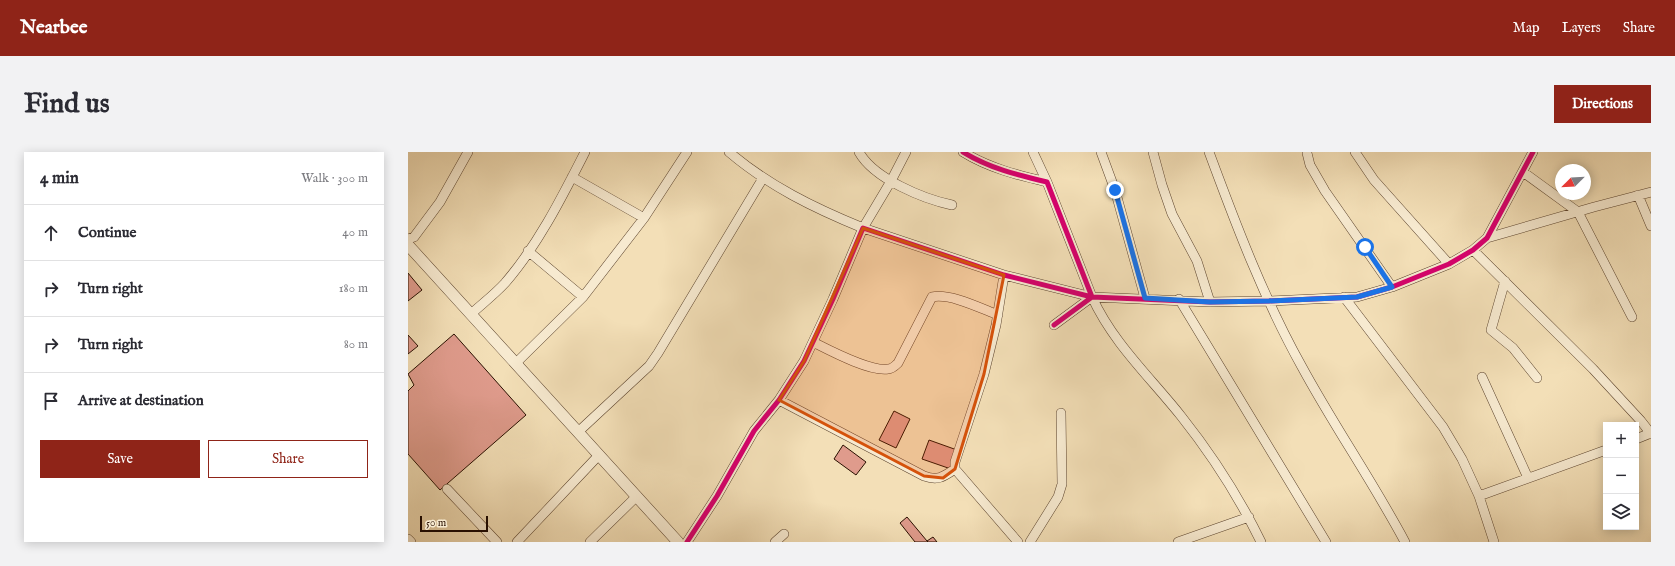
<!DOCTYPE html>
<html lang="en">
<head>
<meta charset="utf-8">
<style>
	:root { --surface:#fff; --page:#f2f2f3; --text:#2b2b33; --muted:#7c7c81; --line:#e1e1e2; --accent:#8f2418 }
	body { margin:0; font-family:"IM FELL English",serif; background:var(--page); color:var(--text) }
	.controls { position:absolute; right:12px; bottom:12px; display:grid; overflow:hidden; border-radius:0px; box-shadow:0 2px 10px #0003 }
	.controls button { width:36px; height:36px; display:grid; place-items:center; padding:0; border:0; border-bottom:1px solid var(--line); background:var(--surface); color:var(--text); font:20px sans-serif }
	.compass { position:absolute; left:1147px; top:12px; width:36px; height:36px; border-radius:50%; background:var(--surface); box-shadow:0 2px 10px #0003; rotate:246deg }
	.scale { position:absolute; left:12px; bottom:10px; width:68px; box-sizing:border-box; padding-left:4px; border:2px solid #291001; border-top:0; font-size:11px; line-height:14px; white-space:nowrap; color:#291001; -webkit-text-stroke:3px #f7ead0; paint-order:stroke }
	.stop { position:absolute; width:12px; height:12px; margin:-9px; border:3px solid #1a73e8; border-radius:50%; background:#fff }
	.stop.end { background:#1a73e8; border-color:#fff; box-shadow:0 1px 4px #0008 }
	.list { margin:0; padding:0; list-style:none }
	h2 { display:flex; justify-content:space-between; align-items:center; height:52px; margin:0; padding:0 16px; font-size:17px }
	h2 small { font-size:13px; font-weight:400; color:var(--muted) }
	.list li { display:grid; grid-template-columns:26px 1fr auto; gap:12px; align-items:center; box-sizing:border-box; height:56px; padding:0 16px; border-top:1px solid var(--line) }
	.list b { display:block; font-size:15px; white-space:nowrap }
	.list em { font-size:13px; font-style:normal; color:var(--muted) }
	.actions { display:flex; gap:8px; padding:12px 16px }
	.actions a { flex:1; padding:9px 0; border:1px solid var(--accent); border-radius:0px; text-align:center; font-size:14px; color:var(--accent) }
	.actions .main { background:var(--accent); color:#fff }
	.icon { flex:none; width:22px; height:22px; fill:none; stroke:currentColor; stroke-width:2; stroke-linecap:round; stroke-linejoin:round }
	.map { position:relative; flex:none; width:1243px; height:390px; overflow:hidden; border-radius:0px }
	header { display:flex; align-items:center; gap:24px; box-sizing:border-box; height:56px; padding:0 20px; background:var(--accent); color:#fff }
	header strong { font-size:19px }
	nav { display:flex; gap:22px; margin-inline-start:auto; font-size:14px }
	.intro { display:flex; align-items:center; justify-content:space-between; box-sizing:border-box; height:96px; padding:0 24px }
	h1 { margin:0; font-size:28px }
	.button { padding:10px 18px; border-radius:0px; background:var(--accent); color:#fff; font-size:14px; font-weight:700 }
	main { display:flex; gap:24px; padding:0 24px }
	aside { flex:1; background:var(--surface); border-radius:0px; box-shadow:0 2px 10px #0003 }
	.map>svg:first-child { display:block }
	.building { fill:#df9b8c; stroke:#291001 }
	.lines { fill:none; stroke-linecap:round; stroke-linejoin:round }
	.minor-casing { stroke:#5c442e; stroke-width:10 }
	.tertiary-casing { stroke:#5c442e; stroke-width:12 }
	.minor { stroke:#f7ead0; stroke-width:9 }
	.tertiary { stroke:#f7ead0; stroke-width:11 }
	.cycleway-casing { stroke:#f7ead0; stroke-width:8 }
	.cycleway { stroke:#d6006c; stroke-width:5 }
	.route { stroke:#1a73e8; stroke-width:5 }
	.marked { fill:#d5520b; fill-opacity:0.2; stroke:#d5520b; stroke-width:3; stroke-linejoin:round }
</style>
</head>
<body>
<header>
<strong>Nearbee</strong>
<nav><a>Map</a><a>Layers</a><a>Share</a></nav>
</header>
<div class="intro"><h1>Find us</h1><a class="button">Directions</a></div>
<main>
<aside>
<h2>4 min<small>Walk · 300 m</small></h2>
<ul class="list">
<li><svg class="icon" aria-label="ahead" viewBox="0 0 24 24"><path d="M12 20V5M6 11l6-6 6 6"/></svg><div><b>Continue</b></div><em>40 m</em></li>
<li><svg class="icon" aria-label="right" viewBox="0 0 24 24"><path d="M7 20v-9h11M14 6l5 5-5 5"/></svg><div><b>Turn right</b></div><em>180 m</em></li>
<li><svg class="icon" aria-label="right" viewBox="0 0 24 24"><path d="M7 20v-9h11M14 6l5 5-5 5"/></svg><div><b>Turn right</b></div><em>80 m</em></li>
<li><svg class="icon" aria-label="arrive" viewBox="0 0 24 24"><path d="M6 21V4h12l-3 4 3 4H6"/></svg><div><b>Arrive at destination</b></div></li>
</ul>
<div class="actions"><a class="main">Save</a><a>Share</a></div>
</aside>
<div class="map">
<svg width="1243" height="390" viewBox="0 0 1243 390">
	<rect width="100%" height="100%" fill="#f3dfb7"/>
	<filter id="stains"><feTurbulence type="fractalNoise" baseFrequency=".005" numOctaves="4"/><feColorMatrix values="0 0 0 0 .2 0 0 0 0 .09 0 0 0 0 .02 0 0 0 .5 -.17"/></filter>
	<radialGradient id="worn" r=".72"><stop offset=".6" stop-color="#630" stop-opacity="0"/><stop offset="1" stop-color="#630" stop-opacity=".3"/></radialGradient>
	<path class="building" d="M0,121L14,138L0,149Z
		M46,182L118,263L32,338L0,302V239L6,233L0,222Z
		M0,183L10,194L0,202Z
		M486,259L502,267L488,296L471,288Z
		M521,288L549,298L543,317L514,307Z
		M435,293L458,310L448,323L426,307Z
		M499,365L519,389L520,390H507L492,371Z
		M525,385L529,390H520L519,389Z"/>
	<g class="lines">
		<defs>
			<path id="minor" d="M321,0C361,34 406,56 455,76L483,29L498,0
				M451,0C466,27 516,47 544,53
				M625,0L639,30
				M693,0L707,38L737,146
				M745,0L754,33L764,62L789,109L802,150
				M801,0C828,73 856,147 894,215C926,274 965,330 997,390
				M947,0L966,28L1041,112
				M899,1L902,13L917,39L984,135
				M1115,20L1170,60L1224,165
				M164,25L236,66
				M1230,43L1243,74
				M1079,86L1186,55L1243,40
				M0,87L6,85L32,50L60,0
				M1065,98L1185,217L1233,269L1243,282
				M120,99L175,145
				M596,123L588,173L576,222L547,310V317L610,390
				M1097,129L1083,178L1105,196L1129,226
				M684,145C705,191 742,225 773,264C804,303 831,345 853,390
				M936,145L1035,275L1054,307L1071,344L1086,390
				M771,147L918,390
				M63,162C74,152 87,142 97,131C130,93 154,45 177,0
				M646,173L684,145L802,150L861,149L949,145L984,135L1041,112L1065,98L1079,86L1125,0
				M405,190C421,198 462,220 480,217C484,217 487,214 490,211L524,145C542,141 572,156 590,163
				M108,211L175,145L236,66L279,0
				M1074,225L1120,326
				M371,248L516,324C530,329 535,325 547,317
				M170,280L241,214L250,201L355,26
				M1228,287L1243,281
				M39,337L89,390
				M1071,344L1198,298
				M0,387L3,390
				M109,390L191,303
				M182,390L229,344
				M279,390L309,344L346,279L371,248L396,209L425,147L455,76L596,123L684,145L639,30C609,23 581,16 555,0
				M367,390L376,382
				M622,390L650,345L654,332L653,261
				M770,390L841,365"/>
			<path id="tertiary" d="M0,93L270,390"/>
		</defs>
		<use href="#minor" class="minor-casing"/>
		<use href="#tertiary" class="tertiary-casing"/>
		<use href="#minor" class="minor"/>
		<use href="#tertiary" class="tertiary"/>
		<defs>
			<path id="cycleway" d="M646,173L684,145L802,150L861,149L949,145L984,135L1041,112L1065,98L1079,86L1125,0
				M279,390L309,344L346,279L371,248L396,209L425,147L455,76L596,123L684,145L639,30C609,23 581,16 555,0"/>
		</defs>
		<use href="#cycleway" class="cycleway-casing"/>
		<use href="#cycleway" class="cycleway"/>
	</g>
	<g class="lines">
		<path class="route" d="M707,38L737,146L802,150L861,149L949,145L984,135L957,95"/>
	</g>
	<path class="marked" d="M455,76L596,123L576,222L547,317L535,326L516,324L371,248L396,209Z"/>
	<rect width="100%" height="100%" filter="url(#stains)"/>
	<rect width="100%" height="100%" fill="url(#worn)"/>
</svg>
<div class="controls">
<button>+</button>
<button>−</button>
<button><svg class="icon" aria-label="layers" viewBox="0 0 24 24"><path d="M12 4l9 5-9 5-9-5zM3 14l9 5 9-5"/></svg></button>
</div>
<svg class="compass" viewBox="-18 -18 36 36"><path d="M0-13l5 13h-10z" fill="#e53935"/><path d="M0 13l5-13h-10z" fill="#7c7c81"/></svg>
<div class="scale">50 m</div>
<div class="stop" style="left:957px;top:95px"></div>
<div class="stop end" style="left:707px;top:38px"></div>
</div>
</main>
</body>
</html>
